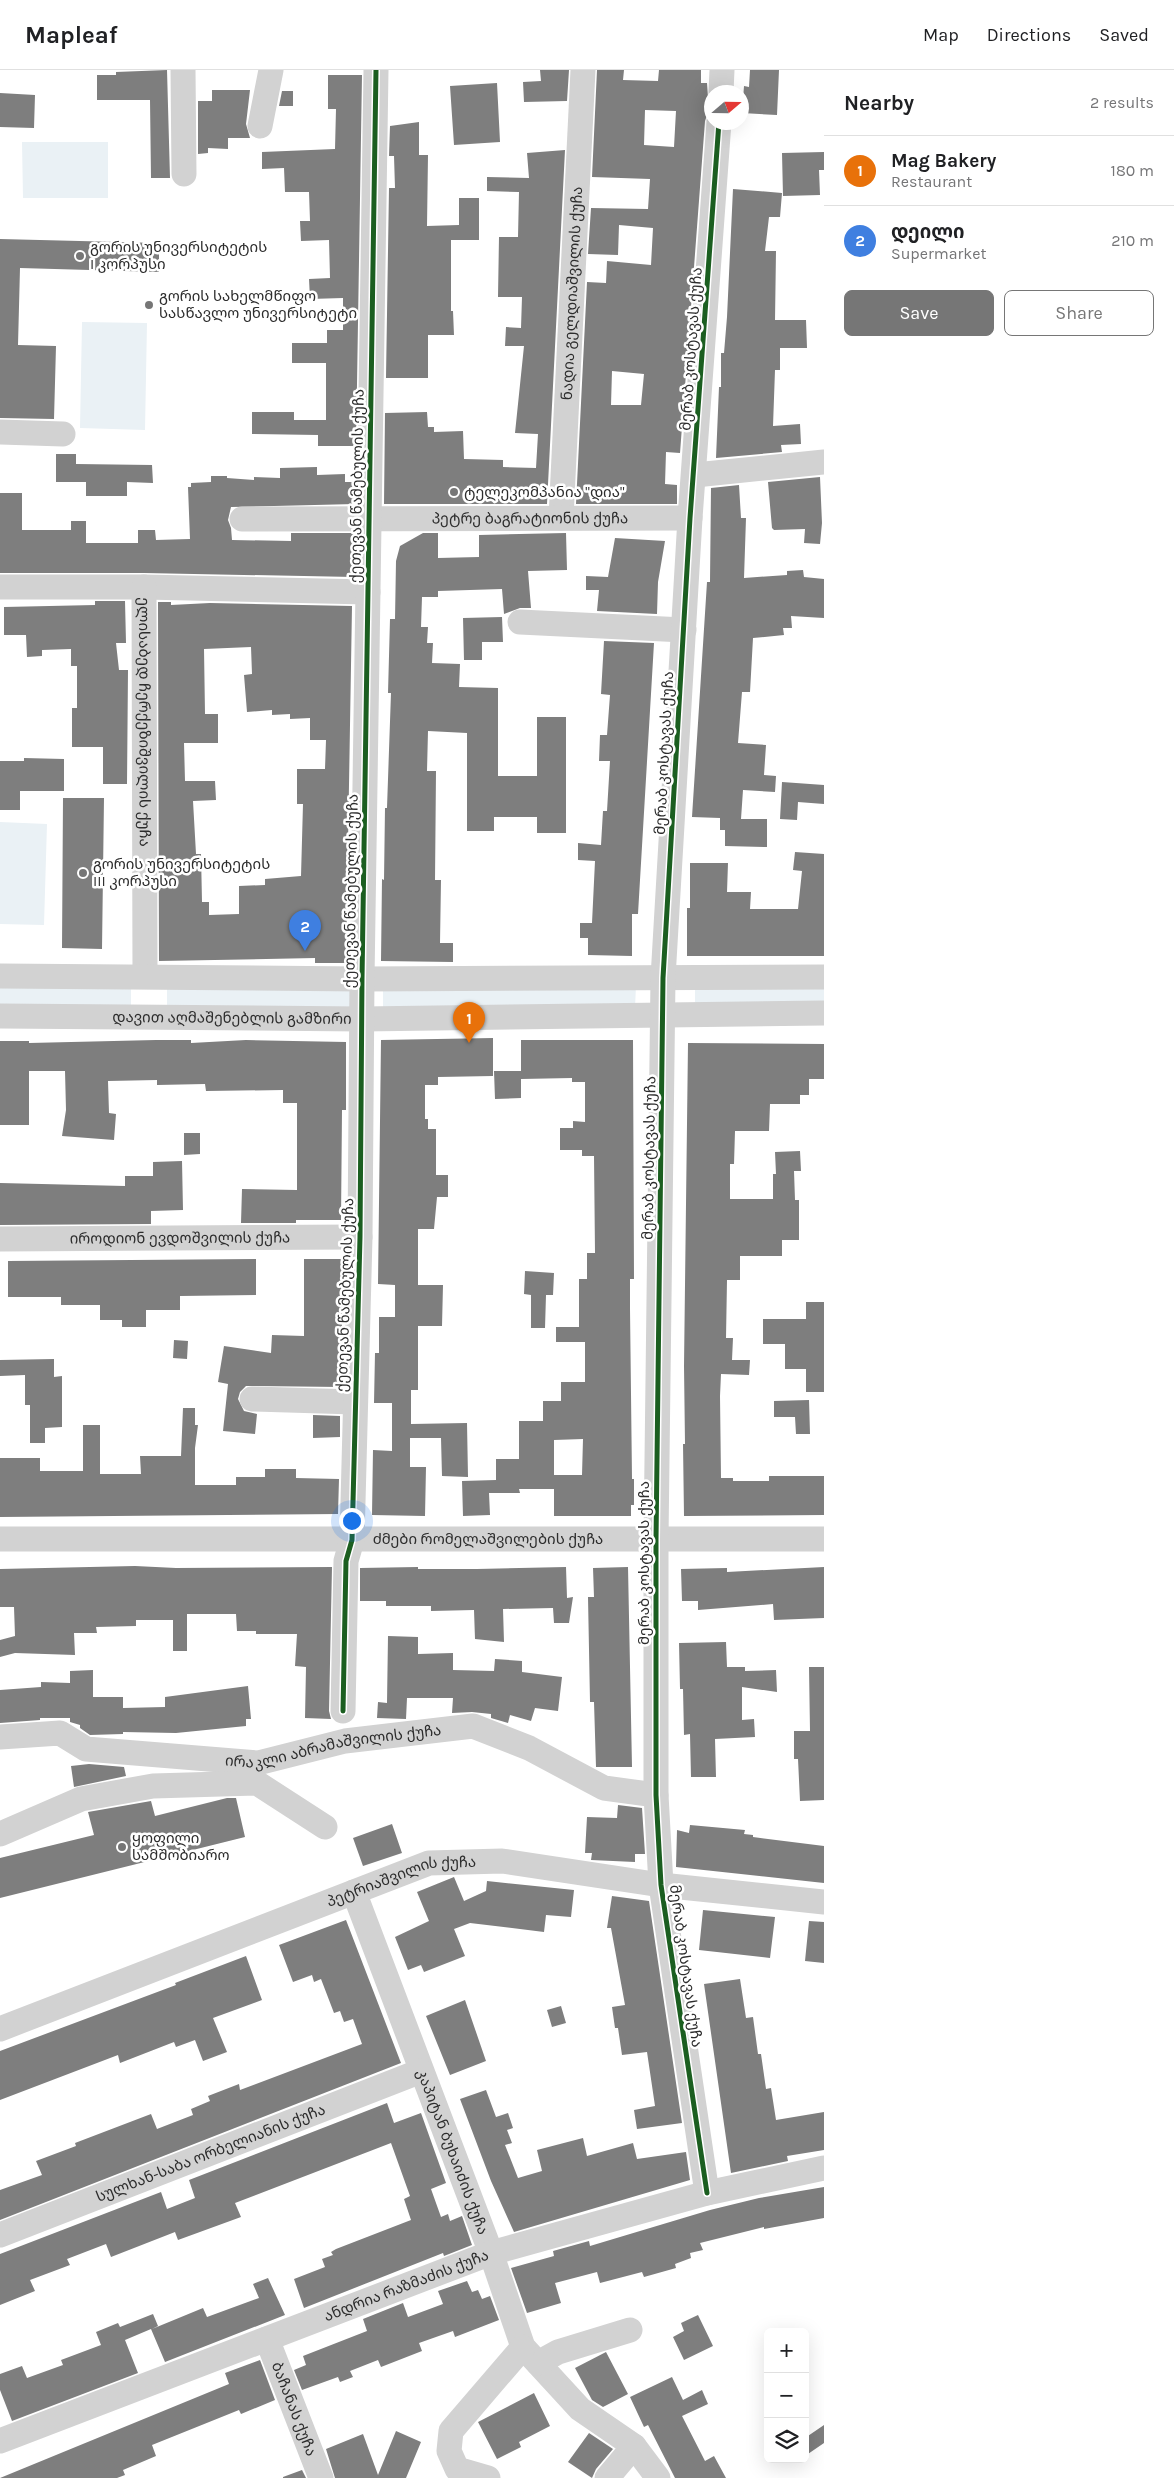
<!DOCTYPE html>
<html lang="en">
<head>
<meta charset="utf-8">
<style>
	:root { --surface:#fff; --page:#f2f2f2; --text:#202124; --muted:#757577; --line:#e0e0e0; --accent:#767676 }
	body { margin:0; font-family:Karla,"Noto Sans Georgian",sans-serif; background:var(--page); color:var(--text) }
	.controls { position:absolute; right:15px; bottom:15px; display:grid; overflow:hidden; border-radius:8px; box-shadow:0 5px 20px #0002 }
	.controls button { width:45px; height:45px; display:grid; place-items:center; padding:0; border:0; border-bottom:1px solid var(--line); background:var(--surface); color:var(--text); font:25px sans-serif }
	.compass { position:absolute; left:704px; top:15px; width:45px; height:45px; border-radius:50%; background:var(--surface); box-shadow:0 5px 20px #0002; rotate:70deg }
	.you { position:absolute; left:351px; top:1450px; width:18px; height:18px; margin:-12px; border:4px solid #fff; border-radius:50%; background:#1a73e8; box-shadow:0 0 0 8px #1a73e833 }
	.badge { display:grid; place-items:center; width:32px; height:32px; border-radius:50%; background:var(--accent); color:#fff; font-size:16px; font-weight:700 }
	.pin { position:absolute; translate:-50% -41px; filter:drop-shadow(0 1px 2px #0008) }
	.pin::after { content:''; position:absolute; top:26px; width:18px; height:15px; background:inherit; clip-path:polygon(0 0,100% 0,50% 100%) }
	.list { margin:0; padding:0; list-style:none }
	h2 { display:flex; justify-content:space-between; align-items:center; height:65px; margin:0; padding:0 20px; font-size:21px }
	h2 small { font-size:16px; font-weight:400; color:var(--muted) }
	.list li { display:grid; grid-template-columns:32px 1fr auto; gap:15px; align-items:center; box-sizing:border-box; height:70px; padding:0 20px; border-top:1px solid var(--line) }
	.list b { display:block; font-size:19px; white-space:nowrap }
	.list p { margin:0; font-size:16px; white-space:nowrap; color:var(--muted) }
	.list em { font-size:16px; font-style:normal; color:var(--muted) }
	.actions { display:flex; gap:10px; padding:15px 20px }
	.actions a { flex:1; padding:11px 0; border:1px solid var(--accent); border-radius:8px; text-align:center; font-size:18px; color:var(--accent) }
	.actions .main { background:var(--accent); color:#fff }
	.icon { flex:none; width:28px; height:28px; fill:none; stroke:currentColor; stroke-width:2; stroke-linecap:round; stroke-linejoin:round }
	.map { position:relative; flex:none; width:824px; height:2408px; overflow:hidden }
	header { display:flex; align-items:center; gap:30px; box-sizing:border-box; height:70px; padding:0 25px; background:var(--surface); border-bottom:1px solid var(--line) }
	header strong { font-size:24px }
	nav { display:flex; gap:28px; margin-inline-start:auto; font-size:18px }
	main { display:flex }
	aside { flex:1; background:var(--surface) }
	.map>svg:first-child { display:block }
	.green { fill:#eaf1f5 }
	.building { fill:#7e7e7e; fill-rule:evenodd }
	.lines { fill:none; stroke-linecap:round; stroke-linejoin:round }
	.minor { stroke:#d2d2d2; stroke-width:25 }
	.cycleway-casing { stroke:#fff; stroke-width:8 }
	.cycleway { stroke:#1b5e20; stroke-width:5 }
	.poi-dot { fill:#767676; stroke:#fff; stroke-width:2 }
	.labels { text-anchor:middle; dominant-baseline:central; stroke-width:5; stroke-linejoin:round; paint-order:stroke }
	.poi-label { font-size:15px; fill:#2d2d2d; stroke:#fff; text-anchor:start }
	.street-label { font-size:15px; fill:#2d2d2d; stroke:#fff }
</style>
</head>
<body>
<header>
<strong>Mapleaf</strong>
<nav><a>Map</a><a>Directions</a><a>Saved</a></nav>
</header>
<main>
<div class="map">
<svg width="824" height="2408" viewBox="0 0 824 2408">
	<rect width="100%" height="100%" fill="#fff"/>
	<path class="green" d="M22,72H108V128H23Z
		M82,252L147,253L145,360L80,358Z
		M0,752L47,754L44,855L0,854Z
		M824,914V936L695,937V915Z
		M383,915L636,916L635,938L383,937Z
		M0,916L131,917V939L0,938Z
		M167,916H353V938H167Z"/>
	<path class="building" d="M167,0L170,108H151L150,30H97V5H116V2Z
		M540,0H569L567,31L524,32L523,12L541,11Z
		M597,0H624L623,10L658,11L659,0H701V13H707L708,28L712,32V40L708,42L705,51L680,383L666,382L665,414L677,415V434H576L587,212L606,213L607,191L651,195L653,158L619,155L618,185L588,184L591,138L648,139L650,109L592,107ZM645,40L676,41L674,77L644,75ZM612,301L644,304L641,335H611Z
		M750,0H779L777,45L742,43L744,16L749,17Z
		M328,5H362L356,376H318V365L252,364V342H294V350H326V293H292V273H327V260H343V228L310,229L309,209L330,208L329,170L301,171L300,151H310L309,122H285L284,98L262,99V82L335,79L336,39H328Z
		M497,13L500,72L454,75L450,16Z
		M212,20H250L246,54L250,68H228V79L208,78V83L198,84V31H212Z
		M282,21H293V36H279Z
		M0,23L35,25L34,58L0,57Z
		M419,52V85H428L427,156L459,155V128H479V170H451V241H453L454,265H428V308H386L389,118H395L394,86H389L390,56Z
		M565,80L547,434H384L385,343L427,342L428,357H434V362L463,361L464,389L503,390V397L536,398L538,364L515,363L524,276H505L506,257L521,258L522,227H498L499,167H518L519,122L487,121V107L529,108L527,83Z
		M824,82V100H819L820,125L783,126L782,83Z
		M733,119L782,123L780,147H769L765,181H776L775,250H806L807,278H780V300H775L773,356L800,354L801,374L781,375L782,382L716,388L719,317H721V283H724L727,247Z
		M0,169L159,173V202L20,198L18,275L56,276L54,349L0,348Z
		M56,384H76V394L152,395L153,413L127,412V426H86V412H56Z
		M317,397V405L345,404V412H355V434L231,437L228,450L231,458L232,470L291,471V463H354V507L144,503H0V423H22V460H71V451H86V473H138V460H155L156,470L190,469L188,417H191V413L211,412V406H227V408L254,410V407L280,408V398Z
		M820,407L822,453L820,474L804,473L805,459L774,460L772,458L768,412Z
		M739,415L741,448H746L744,508L787,505V501L803,500L804,507L824,509V548L791,546L792,558H783L784,565L753,568L750,622H742L738,673L766,675L764,705L776,706L775,722L743,720L741,749H767V777L725,776V760H720V748L692,747L707,512H710L711,418Z
		M423,463H438V488L479,487V465L566,463L567,500L528,501L531,538H520L504,544L502,519L438,521V527H422L421,557H428L427,573H433L432,593L460,594L459,617L498,618V706H537V647H566V763H537V747H494V761H467V663L428,661L427,701H436L435,810H441L440,873H453V892L381,891L382,809L384,810L385,738H387L391,623H388L390,549H395L396,491L400,476Z
		M615,468L665,471L658,512L657,544L597,541L599,520H586V506L608,507Z
		M95,531H125L126,573H116L119,600H128L127,714H103V677H72V638H77V596H71V579L42,580V586L27,587L26,565H4V537L95,535Z
		M158,532H171V535L210,533L352,536L346,893H315V888L159,891ZM251,577L252,604L244,605L247,642L272,640V645L290,644V649L310,648V670H326L325,699H297V734H303L301,806L265,809V815L239,816V844L209,845V832H202L201,784H196L193,731L216,730L215,711H185L184,673H218V644H205L204,579Z
		M502,547L503,572H482V590H464L463,548Z
		M604,571L654,573L638,844H632V886L588,885V868H580V853H592L595,791L578,790V773L601,775L603,741H607L610,691H599L600,665H607L610,625L601,624Z
		M24,688L64,689V721H20V740H0V691H24Z
		M782,712L824,715V734L798,732L797,750L780,749Z
		M63,728H104L102,879L62,878Z
		M795,782L824,784V886H687V838H690V793H728L727,822H751L750,839H798L802,801L793,800Z
		M493,968V1006L438,1007V1015H425V1049H428V1059H436V1105H448V1127H437L434,1159H418V1215H443L442,1256H418V1320H411V1354L467,1353L468,1407L442,1406L441,1368H410V1397H426L425,1446L372,1445L373,1380L392,1381V1333H374L375,1283H379V1247H395V1215L378,1214L381,970Z
		M156,970H191V973L246,970L346,972V1040H342L341,1150H296V1153H241L242,1119L297,1120V1033H283V1020L206,1021L205,1014L157,1015V1010L108,1011L109,1043L116,1044L114,1070L62,1066L66,1040L65,1001H29V1055H0V971H29V973Z
		M521,970H633L634,1209H630V1239L632,1409H634V1435H631V1446H554V1419H519L520,1423H489L490,1445L463,1446L462,1411L496,1410V1389H519V1351H543V1331H561V1312H585V1272H556V1257H579V1209H587V1183H595L594,1086H582V1080H560V1058H573V1051L585,1052V1012H572V1008L521,1009ZM583,1369L582,1405H554V1370Z
		M688,973L824,974V1009H809V1025H800V1034H770L769,1061H735L734,1094H730V1129H773V1104H776L775,1082L800,1081L801,1101H794L795,1130H799V1170H782V1186H740V1210H727L726,1268H733L732,1290H750L749,1305L721,1304L720,1326L721,1408H733V1411H769V1406H824V1445L684,1446L683,1374H685L684,1296Z
		M494,1001H521V1028L495,1029Z
		M184,1063H200V1084L184,1085Z
		M182,1091L183,1140L151,1141V1154L0,1155V1113L125,1116V1106H153V1092Z
		M256,1189V1225L180,1226V1240H146V1257H122V1250H100V1235H61V1227H8V1191Z
		M304,1189H343L341,1317L246,1316L240,1322L238,1329L244,1341L257,1344L255,1364L223,1361L228,1314L218,1312L224,1276L271,1283L272,1265L304,1266Z
		M525,1201L554,1203L553,1225H546L545,1258H531V1225L524,1224Z
		M806,1232H824V1322H806V1299H785V1274H763V1249H806Z
		M174,1270L188,1271L187,1289L173,1288Z
		M54,1289V1307L62,1306V1357L45,1358V1373H30V1335H25V1305L0,1306V1290Z
		M809,1330L810,1364H796L795,1347H774V1331Z
		M183,1338H195V1355H198L195,1378V1415H236V1407H265V1399H296V1408L339,1409L338,1444L0,1447V1388H40V1401H83V1355H100V1404H141L140,1386H181Z
		M313,1345L340,1346V1367L313,1368Z
		M135,1496L176,1498L332,1497L329,1641L331,1649L305,1648L306,1597L295,1596L297,1564H256V1561H237L236,1544H187V1581H173V1550H136V1556L96,1557L97,1563H74L75,1585L15,1583L0,1587V1570L15,1566L14,1537H0V1499Z
		M418,1497V1499H477L566,1497L567,1528L573,1527L569,1553H554L553,1538L503,1539L504,1572L475,1569L474,1540L431,1541V1536H386V1531H360V1498Z
		M628,1497L632,1697H596L594,1632H590L588,1527H594L593,1498Z
		M824,1497V1548L774,1550L773,1534L698,1540V1531H682L681,1499L727,1498V1502Z
		M388,1566L418,1567V1584L453,1583V1600L494,1601L495,1589L522,1591V1602L562,1607L558,1641L535,1638L531,1651L510,1645L508,1653L491,1648V1644L472,1642L452,1643L453,1628H407L406,1649L377,1648L378,1632L387,1633Z
		M726,1572L727,1597H745V1601L776,1600L777,1622L742,1617V1650L754,1649L755,1667L715,1669L716,1707H691L690,1664L684,1665L683,1619H680L679,1573Z
		M809,1597H824V1730L800,1731L798,1689H794V1661H810Z
		M93,1600V1627H123V1638L165,1637V1627L248,1616L251,1649H246V1656L176,1663L123,1662V1664L90,1665L80,1658V1655L70,1652V1648H40V1650L0,1653V1620L41,1617V1612L70,1613V1601Z
		M89,1694L124,1697L126,1706L74,1717L71,1696Z
		M227,1728H236L245,1767L0,1828V1788L94,1765L88,1742L151,1731L155,1746Z
		M618,1735L642,1738L645,1784H635V1792L591,1790L592,1783H585L587,1747L617,1748Z
		M392,1754L402,1783L363,1796L353,1768Z
		M690,1755L745,1760L744,1764L753,1765V1767L824,1776V1813L676,1797L677,1760L689,1763Z
		M454,1807L464,1831L486,1821L487,1811L574,1820L571,1847L546,1845L544,1862L470,1853L454,1859L465,1886L424,1902L421,1895L408,1900L395,1867L429,1851L417,1822Z
		M612,1826L649,1831L682,2053L637,2059L634,2040L655,2036L647,1982L622,1985L618,1958H615L612,1937L625,1935L611,1858H607Z
		M703,1840L775,1847L770,1888L699,1880Z
		M346,1850L401,1993L0,2150V2120L42,2105L36,2091L76,2076L75,2073L151,2044L157,2059L193,2045L191,2039L210,2031L208,2026L239,2014L240,2020L362,1974L353,1949L344,1952L340,1941L334,1943L321,1909L314,1912L312,1905L293,1912L279,1875Z
		M809,1851L824,1852V1893L805,1891Z
		M246,1886L262,1930L213,1948L227,1982L203,1991L195,1970L176,1977L174,1972L120,1993L118,1985L0,2030V1981L176,1915L175,1913Z
		M740,1909L746,1948L753,1947L758,1984H761L766,2019L771,2018L776,2050L824,2042V2080L787,2086L788,2091L731,2103L704,1914Z
		M465,1930L486,1991L450,2005L426,1946Z
		M561,1936L566,1953L552,1957L547,1940Z
		M486,2020L496,2047L508,2043L513,2058L507,2060L512,2073L505,2075L518,2108L542,2101L537,2080L583,2068L587,2086L633,2073L637,2089L686,2082L690,2110L514,2162L491,2111L460,2029Z
		M387,2033L394,2053L421,2043L446,2113L431,2119L441,2147L448,2144L450,2151L462,2146L472,2175L444,2186L443,2183L304,2238L294,2209L325,2197L322,2189L333,2185L331,2182L336,2179L411,2150L404,2129L410,2126L391,2073L235,2133L241,2147L178,2170L175,2162L111,2187L106,2174L67,2189L70,2195L30,2210L35,2221L0,2235V2184L161,2122L167,2139L195,2128L189,2110Z
		M824,2117V2148L764,2159V2157L700,2173L703,2180L690,2183L691,2188L675,2194L676,2198L644,2207L642,2202L600,2213L597,2202L555,2213L561,2233L527,2243L511,2198L554,2186L553,2181L589,2171L590,2176L710,2140L759,2128Z
		M268,2208L285,2245L165,2292L151,2259L125,2270L138,2303L12,2351L0,2320V2304L22,2296L27,2308L63,2295L61,2290L101,2275L96,2262L118,2253L120,2257L153,2244L158,2256L152,2259L203,2238L207,2247L259,2228L253,2214Z
		M467,2211L472,2222L478,2220L482,2229L490,2226L499,2250L455,2267L453,2261L419,2273L422,2281L381,2297L378,2290L350,2301L353,2307L340,2312L338,2307L302,2320L294,2300L306,2295L303,2286L367,2261L363,2249L403,2233L408,2247L443,2234L438,2221Z
		M698,2245L713,2276L684,2290L673,2267L684,2261L681,2253Z
		M606,2282L628,2324L603,2337L592,2330L575,2298Z
		M260,2290L275,2330L241,2344L239,2340L152,2375L156,2386L123,2400L125,2405L117,2408H0L229,2314L225,2303Z
		M672,2307L683,2330L702,2320L708,2334L682,2346L705,2391L714,2386L726,2408H675L648,2355L644,2357L630,2327Z
		M534,2323L550,2356L519,2372L521,2377L497,2389L478,2352Z
		M824,2355V2373L805,2386V2368Z
		M396,2361L421,2372L406,2408H335L326,2379L363,2364L378,2405Z
		M589,2363L613,2379L596,2399L592,2408L568,2392Z
		M302,2400L306,2408H283V2407Z"/>
	<g class="lines">
		<g class="minor">
			<path d="M183,0L184,104"/>
			<path d="M721,22L722,0"/>
			<path d="M260,56L271,0"/>
			<path d="M0,362L63,364"/>
			<path d="M695,405L824,392"/>
			<path id="s1" d="M561,448L583,0"/>
			<path id="s2" d="M242,449L690,448"/>
			<path d="M0,517H144L368,522"/>
			<path id="s3" d="M144,517L145,906"/>
			<path d="M520,552L684,560"/>
			<path d="M0,906L362,909L824,907"/>
			<path id="s4" d="M0,946L362,949L824,943"/>
			<path id="s5" d="M0,1169L360,1167"/>
			<path d="M252,1329L355,1332"/>
			<path id="s6" d="M0,1469H824"/>
			<path d="M343,1641L346,1491L352,1470L360,1167L362,909L376,0"/>
			<path id="s7" d="M0,1667L60,1663L86,1679L258,1693L345,1671L473,1656L529,1678L604,1718L656,1725"/>
			<path d="M0,1764L81,1729L153,1716L257,1713L325,1757"/>
			<path id="s8" d="M354,1822L491,2183L523,2277L580,2339L634,2376L658,2408"/>
			<path id="s9" d="M0,1959L429,1793L502,1791L661,1815L824,1832"/>
			<path d="M707,2123L661,1815L656,1725V1470L663,908L690,448L719,52"/>
			<path id="s10" d="M0,2165L421,2001"/>
			<path id="s11" d="M267,2269L321,2408"/>
			<path d="M538,2293L558,2282L630,2260"/>
			<path id="s12" d="M0,2371L491,2183L707,2123L824,2098"/>
			<path d="M488,2408L457,2399L449,2381L451,2361L523,2277"/>
			<path d="M607,2408L634,2376"/>
		</g>
		<defs>
			<path id="cycleway" d="M343,1641L346,1491L352,1470L360,1167L362,909L376,0
				M707,2123L661,1815L656,1725V1470L663,908L690,448L719,52"/>
		</defs>
		<use href="#cycleway" class="cycleway-casing"/>
		<use href="#cycleway" class="cycleway"/>
	</g>
	<g class="poi-dot">
		<circle cx="80" cy="186" r="5"/>
		<circle cx="149" cy="235" r="5"/>
		<circle cx="454" cy="422" r="5"/>
		<circle cx="83" cy="803" r="5"/>
		<circle cx="122" cy="1777" r="5"/>
	</g>
	<g class="labels">
		<g class="poi-label">
			<text x="90" y="177">გორის უნივერსიტეტის<tspan x="90" dy="17">I კორპუსი</tspan></text>
			<text x="159" y="226">გორის სახელმწიფო<tspan x="159" dy="17">სასწავლო უნივერსიტეტი</tspan></text>
			<text x="464" y="422">ტელეკომპანია "დია"</text>
			<text x="93" y="794">გორის უნივერსიტეტის<tspan x="93" dy="17">III კორპუსი</tspan></text>
			<text x="132" y="1768">ყოფილი<tspan x="132" dy="17">სამშობიარო</tspan></text>
		</g>
		<g class="street-label">
			<text stroke="none"><textPath href="#s1" startOffset="225">ნადია გელდიაშვილის ქუჩა</textPath></text>
			<text transform="translate(691 279) rotate(-86)">მერაბ კოსტავას ქუჩა</text>
			<text transform="translate(357 416) rotate(-89)">ქეთევან წამებულის ქუჩა</text>
			<text stroke="none"><textPath href="#s2" startOffset="288">პეტრე ბაგრატიონის ქუჩა</textPath></text>
			<text stroke="none"><textPath href="#s3" startOffset="135">ელისაბედ ჩერქეზიშვილის ქუჩა</textPath></text>
			<text transform="translate(664 683) rotate(-87)">მერაბ კოსტავას ქუჩა</text>
			<text transform="translate(351 821) rotate(-89)">ქეთევან წამებულის ქუჩა</text>
			<text stroke="none"><textPath href="#s4" startOffset="232">დავით აღმაშენებლის გამზირი</textPath></text>
			<text transform="translate(649 1088) rotate(-89)">მერაბ კოსტავას ქუჩა</text>
			<text stroke="none"><textPath href="#s5" startOffset="180">იროდიონ ევდოშვილის ქუჩა</textPath></text>
			<text transform="translate(345 1225) rotate(-88)">ქეთევან წამებულის ქუჩა</text>
			<text stroke="none"><textPath href="#s6" startOffset="488">ძმები რომელაშვილების ქუჩა</textPath></text>
			<text transform="translate(644 1493) rotate(-90)">მერაბ კოსტავას ქუჩა</text>
			<text stroke="none"><textPath href="#s7" startOffset="340">ირაკლი აბრამაშვილის ქუჩა</textPath></text>
			<text stroke="none"><textPath href="#s9" startOffset="429">პეტრიაშვილის ქუჩა</textPath></text>
			<text transform="translate(686 1896) rotate(82)">მერაბ კოსტავას ქუჩა</text>
			<text stroke="none"><textPath href="#s8" startOffset="278">კაპიტან ბუხაიძის ქუჩა</textPath></text>
			<text stroke="none"><textPath href="#s10" startOffset="226">სულხან-საბა ორბელიანის ქუჩა</textPath></text>
			<text stroke="none"><textPath href="#s12" startOffset="435">ანდრია რაზმაძის ქუჩა</textPath></text>
			<text stroke="none"><textPath href="#s11" startOffset="75">ბაჩანას ქუჩა</textPath></text>
		</g>
	</g>
</svg>
<div class="controls">
<button>+</button>
<button>−</button>
<button><svg class="icon" aria-label="layers" viewBox="0 0 24 24"><path d="M12 4l9 5-9 5-9-5zM3 14l9 5 9-5"/></svg></button>
</div>
<svg class="compass" viewBox="-18 -18 36 36"><path d="M0-13l5 13h-10z" fill="#e53935"/><path d="M0 13l5-13h-10z" fill="#757577"/></svg>
<div class="you"></div>
<div class="pin badge" style="left:469px;top:973px;background:#e8710a">1</div>
<div class="pin badge" style="left:305px;top:881px;background:#3f7fe0">2</div>
</div>
<aside>
<h2>Nearby<small>2 results</small></h2>
<ul class="list">
<li><span class="badge" style="background:#e8710a">1</span><div><b>Mag Bakery</b><p>Restaurant</p></div><em>180 m</em></li>
<li><span class="badge" style="background:#3f7fe0">2</span><div><b>დეილი</b><p>Supermarket</p></div><em>210 m</em></li>
</ul>
<div class="actions"><a class="main">Save</a><a>Share</a></div>
</aside>
</main>
</body>
</html>
